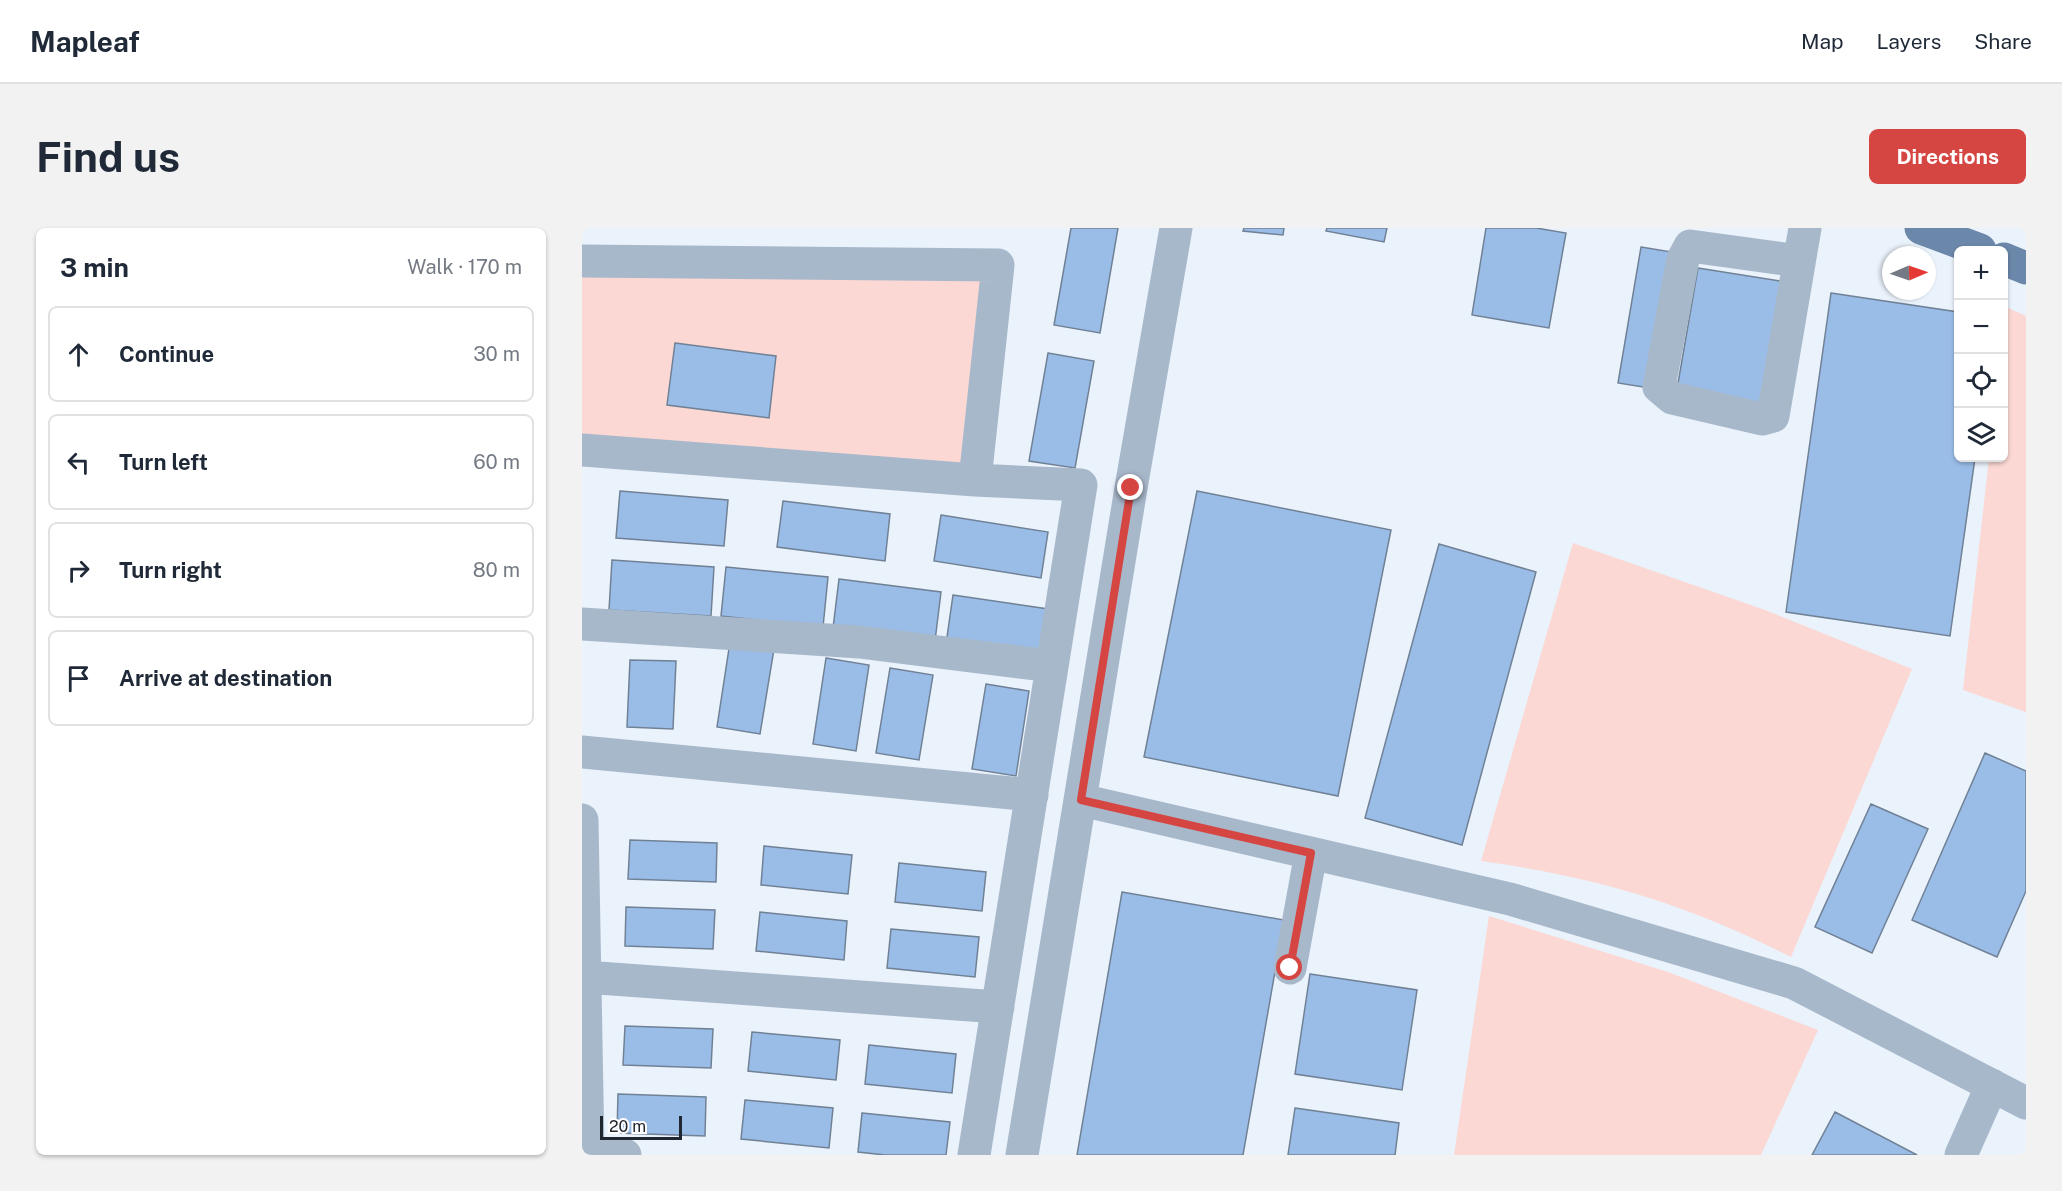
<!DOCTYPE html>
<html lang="en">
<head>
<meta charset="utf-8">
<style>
	:root { --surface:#fff; --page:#f2f2f3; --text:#1f2937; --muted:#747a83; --line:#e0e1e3; --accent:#d54642 }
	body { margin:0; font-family:"Public Sans",sans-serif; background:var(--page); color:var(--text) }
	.controls { position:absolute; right:18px; top:18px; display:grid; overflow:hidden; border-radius:9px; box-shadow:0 2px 4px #0004 }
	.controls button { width:54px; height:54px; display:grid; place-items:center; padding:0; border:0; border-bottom:2px solid var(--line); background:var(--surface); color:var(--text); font:30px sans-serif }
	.compass { position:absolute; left:1300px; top:18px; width:54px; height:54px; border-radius:50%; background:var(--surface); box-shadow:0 2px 4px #0004; rotate:88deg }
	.scale { position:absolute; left:18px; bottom:15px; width:82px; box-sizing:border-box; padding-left:6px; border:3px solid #20262f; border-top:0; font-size:16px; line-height:21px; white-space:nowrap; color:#20262f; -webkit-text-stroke:4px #fefefe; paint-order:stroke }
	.stop { position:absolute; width:18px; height:18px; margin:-14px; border:4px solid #d54642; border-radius:50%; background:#fff }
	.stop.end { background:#d54642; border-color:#fff; box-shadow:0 2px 6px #0008 }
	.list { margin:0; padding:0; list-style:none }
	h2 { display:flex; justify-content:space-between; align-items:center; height:78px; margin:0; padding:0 24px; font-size:26px }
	h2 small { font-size:20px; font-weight:400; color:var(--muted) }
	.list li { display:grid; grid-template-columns:39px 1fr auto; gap:18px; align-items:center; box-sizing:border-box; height:96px; margin:0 12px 12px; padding:0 12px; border:2px solid var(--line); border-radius:9px }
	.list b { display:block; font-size:22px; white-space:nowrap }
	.list em { font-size:20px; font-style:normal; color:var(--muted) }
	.icon { flex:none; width:33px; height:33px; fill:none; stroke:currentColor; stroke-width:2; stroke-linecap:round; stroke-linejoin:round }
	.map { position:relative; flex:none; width:1444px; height:927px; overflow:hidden; border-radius:9px }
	header { display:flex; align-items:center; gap:36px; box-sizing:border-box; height:84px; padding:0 30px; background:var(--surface); border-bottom:2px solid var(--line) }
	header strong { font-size:28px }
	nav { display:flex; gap:33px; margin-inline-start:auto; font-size:21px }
	.intro { display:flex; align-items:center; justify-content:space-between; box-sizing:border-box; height:144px; padding:0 36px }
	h1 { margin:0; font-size:42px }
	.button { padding:15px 27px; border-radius:9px; background:var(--accent); color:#fff; font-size:21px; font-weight:700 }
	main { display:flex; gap:36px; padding:0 36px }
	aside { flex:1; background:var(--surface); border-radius:9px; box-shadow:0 2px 4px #0004 }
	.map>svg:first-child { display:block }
	.green { fill:#fbd8d4 }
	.building { fill:#9abde8; stroke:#708196; stroke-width:1.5 }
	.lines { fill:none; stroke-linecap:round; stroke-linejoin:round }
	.minor { stroke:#a8b8cb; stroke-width:33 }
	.major { stroke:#6b87aa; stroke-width:33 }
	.route { stroke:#d54642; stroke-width:8 }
</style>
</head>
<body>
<header>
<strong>Mapleaf</strong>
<nav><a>Map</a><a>Layers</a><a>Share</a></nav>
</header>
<div class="intro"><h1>Find us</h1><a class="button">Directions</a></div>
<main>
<aside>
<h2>3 min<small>Walk · 170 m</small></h2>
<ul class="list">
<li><svg class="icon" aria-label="ahead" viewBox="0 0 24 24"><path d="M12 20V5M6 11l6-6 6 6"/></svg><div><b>Continue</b></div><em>30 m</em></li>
<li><svg class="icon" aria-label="left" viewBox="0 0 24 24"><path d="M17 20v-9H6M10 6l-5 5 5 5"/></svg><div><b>Turn left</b></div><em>60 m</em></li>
<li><svg class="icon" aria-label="right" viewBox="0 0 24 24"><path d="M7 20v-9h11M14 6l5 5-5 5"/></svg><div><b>Turn right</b></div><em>80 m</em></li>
<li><svg class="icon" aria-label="arrive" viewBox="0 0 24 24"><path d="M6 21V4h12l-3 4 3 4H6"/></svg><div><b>Arrive at destination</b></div></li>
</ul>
</aside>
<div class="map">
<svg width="1444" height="927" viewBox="0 0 1444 927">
	<rect width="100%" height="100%" fill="#eaf2fb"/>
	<path class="green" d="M0,33L416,37L393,252L0,222Z
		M1424,79L1444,88V484L1381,462L1407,230H1422V103Z
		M991,315L1183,382L1330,441L1209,729C1105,676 1015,649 899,633Z
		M907,688L1086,744L1236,802L1179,927H872Z"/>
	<path class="building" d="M489,0H536L518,105L472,97Z
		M662,0H702L701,7L661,3Z
		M745,0H805L802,14L744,3Z
		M904,0H954L984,5L967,100L890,87Z
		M1059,19L1090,24L1067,160L1036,155Z
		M1116,40L1204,54L1184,176L1095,161Z
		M1249,65L1376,84V230H1393L1368,408L1204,384Z
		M93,115L194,128L187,190L85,177Z
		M466,125L512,133L493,240L447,233Z
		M38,263L146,272L142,318L34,310Z
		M615,263L809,302L756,568L562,529Z
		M201,273L308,286L303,333L195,319Z
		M359,287L466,304L459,350L352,333Z
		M857,316L954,344L880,617L783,590Z
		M30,332L132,339L129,388L27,382Z
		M144,339L246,349L241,399L139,388Z
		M257,351L359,364L353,413L251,400Z
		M371,367L473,382L466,431L364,416Z
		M148,414L192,421L178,506L135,499Z
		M244,430L287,437L274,523L231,516Z
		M48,432L94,433L91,501L45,499Z
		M308,440L351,447L337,532L294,525Z
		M404,456L447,463L434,548L390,541Z
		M1403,525L1444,543V663L1415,729L1330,692Z
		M1289,576L1346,601L1290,725L1233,699Z
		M48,612L135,615L134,654L46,651Z
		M182,618L270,627L266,666L179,657Z
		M317,635L404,644L400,683L313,674Z
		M540,664L702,692L661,927H495Z
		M44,679L133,682L131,721L43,718Z
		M178,684L265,693L262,732L174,723Z
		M309,701L397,709L393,749L305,740Z
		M728,746L835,762L820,862L713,846Z
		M43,798L131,801L129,840L41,837Z
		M170,804L258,812L254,852L166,843Z
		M287,817L374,826L370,865L283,856Z
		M36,866L124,869L123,908L35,905Z
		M163,872L251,880L247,920L159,911Z
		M713,880L817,895L813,927H706Z
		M1253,884L1335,927H1230Z
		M280,885L368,894L364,927H303L276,924Z"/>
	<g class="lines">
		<path class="minor" d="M0,33L416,37L393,252
			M1217,33L1108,18L1101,31L1077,159L1090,170L1180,191L1191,188L1223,0
			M0,222L393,252L499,257L392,927
			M0,396L277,414L470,438
			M0,524L450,567
			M499,572L928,671L1212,755L1444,875
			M0,592L6,924
			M708,740L729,625
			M3,749L416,779
			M0,924L43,927
			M440,927L549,260L594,0
			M1379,927L1410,857"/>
		<path class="major" d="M1339,0L1398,22
			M1422,31L1444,40"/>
	</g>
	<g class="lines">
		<path class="route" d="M549,260L499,572L729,625L708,740"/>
	</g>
</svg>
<div class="controls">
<button>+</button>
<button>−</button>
<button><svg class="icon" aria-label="locate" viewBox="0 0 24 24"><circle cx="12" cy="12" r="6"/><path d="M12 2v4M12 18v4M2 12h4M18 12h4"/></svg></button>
<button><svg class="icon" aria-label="layers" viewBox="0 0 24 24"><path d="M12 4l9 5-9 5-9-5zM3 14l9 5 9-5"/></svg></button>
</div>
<svg class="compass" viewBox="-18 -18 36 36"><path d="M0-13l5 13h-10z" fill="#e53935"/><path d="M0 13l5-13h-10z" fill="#747a83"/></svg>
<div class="scale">20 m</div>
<div class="stop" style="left:708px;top:740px"></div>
<div class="stop end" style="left:549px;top:260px"></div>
</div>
</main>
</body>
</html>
